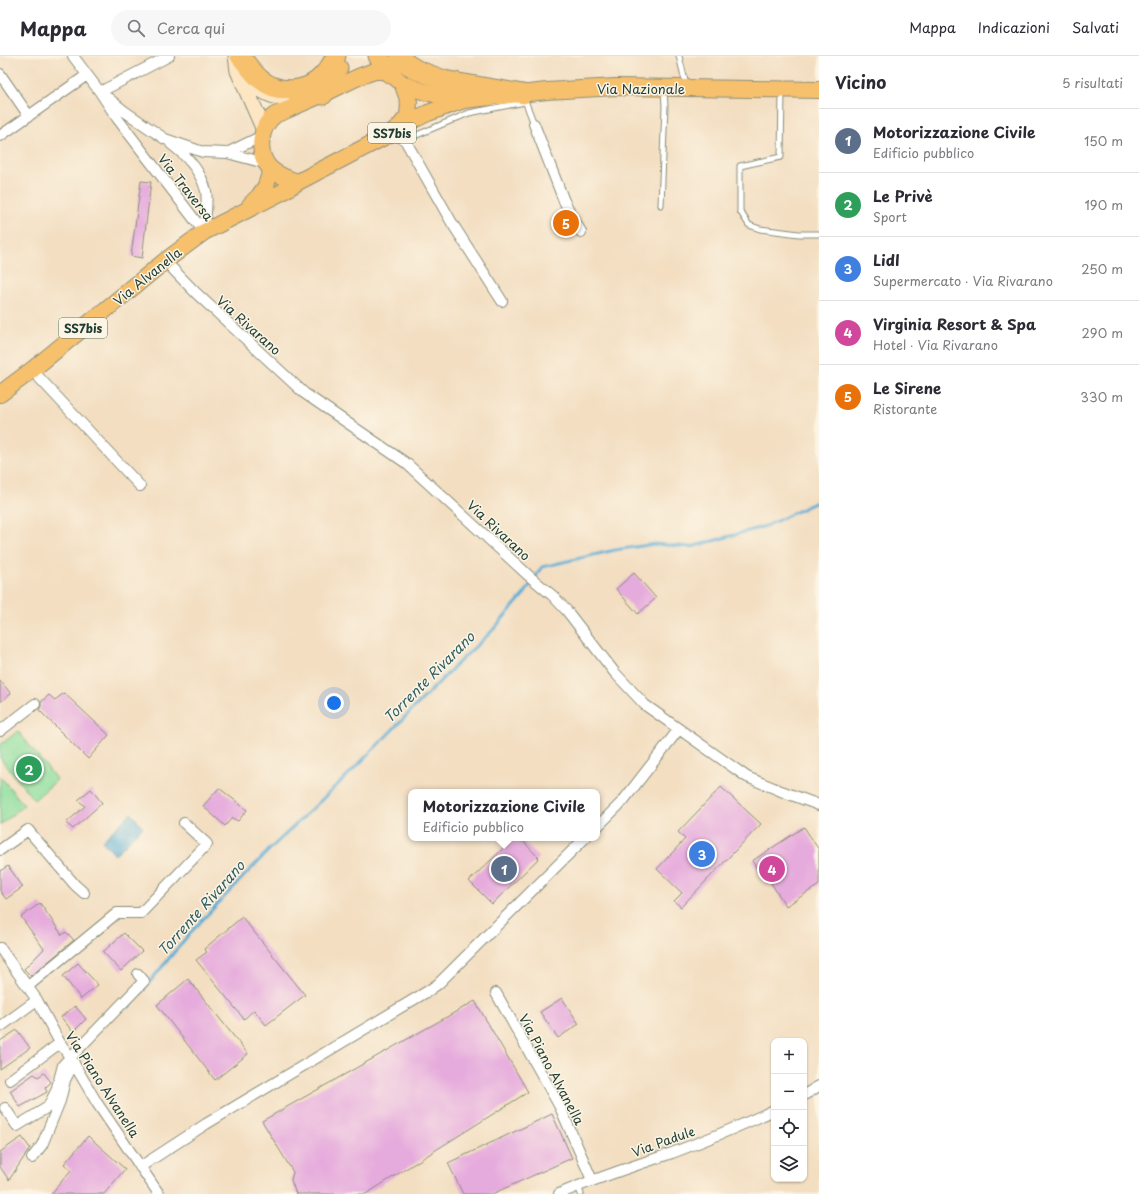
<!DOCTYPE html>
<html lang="it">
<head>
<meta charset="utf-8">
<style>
	:root { --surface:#fff; --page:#f7f7f7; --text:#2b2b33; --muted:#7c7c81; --line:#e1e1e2; --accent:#0f766e }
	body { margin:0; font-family:"Playpen Sans",sans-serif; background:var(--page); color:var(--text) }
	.controls { position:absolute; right:12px; bottom:12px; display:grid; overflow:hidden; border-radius:8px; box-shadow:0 1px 3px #0004 }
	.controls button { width:36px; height:36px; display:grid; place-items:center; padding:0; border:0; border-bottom:1px solid var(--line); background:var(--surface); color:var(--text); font:20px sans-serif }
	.you { position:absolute; left:334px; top:647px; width:14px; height:14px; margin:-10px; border:3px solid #fff; border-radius:50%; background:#1a73e8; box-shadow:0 0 0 6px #1a73e833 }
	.badge { display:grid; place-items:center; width:26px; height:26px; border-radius:50%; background:var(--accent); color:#fff; font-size:13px; font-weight:700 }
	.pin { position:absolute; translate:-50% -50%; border:2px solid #fff; box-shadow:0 1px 4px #0006 }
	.popup { position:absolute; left:408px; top:733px; width:192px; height:52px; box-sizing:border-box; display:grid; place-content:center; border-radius:8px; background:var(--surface); filter:drop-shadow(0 1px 3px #0005); font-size:13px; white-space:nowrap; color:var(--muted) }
	.popup b { font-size:15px; color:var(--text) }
	.popup::after { content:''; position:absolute; left:50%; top:100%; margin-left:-8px; border:8px solid transparent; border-top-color:var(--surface) }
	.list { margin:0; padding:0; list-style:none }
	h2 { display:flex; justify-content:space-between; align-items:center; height:52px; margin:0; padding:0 16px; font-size:17px }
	h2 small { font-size:13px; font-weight:400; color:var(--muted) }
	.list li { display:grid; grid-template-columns:26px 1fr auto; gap:12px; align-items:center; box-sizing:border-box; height:64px; padding:0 16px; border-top:1px solid var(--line) }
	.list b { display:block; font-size:15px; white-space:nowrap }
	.list p { margin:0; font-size:13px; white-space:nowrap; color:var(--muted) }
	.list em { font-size:13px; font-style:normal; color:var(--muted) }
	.icon { flex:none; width:22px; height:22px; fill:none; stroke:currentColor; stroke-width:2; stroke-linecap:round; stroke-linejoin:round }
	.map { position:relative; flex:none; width:819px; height:1138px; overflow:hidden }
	header { display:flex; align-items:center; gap:24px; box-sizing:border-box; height:56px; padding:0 20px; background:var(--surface); border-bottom:1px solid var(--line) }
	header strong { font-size:19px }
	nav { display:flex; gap:22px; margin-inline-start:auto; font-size:14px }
	.search { width:280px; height:36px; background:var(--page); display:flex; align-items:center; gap:10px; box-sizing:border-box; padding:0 14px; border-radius:22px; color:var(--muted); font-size:15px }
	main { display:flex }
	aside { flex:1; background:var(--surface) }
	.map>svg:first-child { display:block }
	.green { fill:#8ede9e; stroke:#568e69 }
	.water { fill:#5badd6; stroke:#3d7585 }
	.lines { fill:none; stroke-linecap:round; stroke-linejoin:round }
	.stream { stroke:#5badd6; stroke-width:3 }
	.building { fill:#e6abdd }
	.lane-casing { stroke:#898e7a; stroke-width:7 }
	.street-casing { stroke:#898e7a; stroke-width:12 }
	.secondary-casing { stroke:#898e7a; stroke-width:17 }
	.primary-casing { stroke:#898e7a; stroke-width:18 }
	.highway-casing { stroke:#898e7a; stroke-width:21 }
	.lane { stroke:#fff; stroke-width:5 }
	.street { stroke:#fff; stroke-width:10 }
	.secondary { stroke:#fce6c4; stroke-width:15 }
	.primary { stroke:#f7c06c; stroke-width:16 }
	.highway { stroke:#f7c06c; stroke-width:19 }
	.labels { text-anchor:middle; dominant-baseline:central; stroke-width:3; stroke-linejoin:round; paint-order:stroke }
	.shield { fill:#fcf5e5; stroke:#617469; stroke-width:1 }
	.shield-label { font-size:12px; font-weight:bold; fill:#1f3d34 }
	.street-label { font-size:13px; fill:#1f3d34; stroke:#fcf5e5 }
	.water-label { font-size:14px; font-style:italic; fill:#315f65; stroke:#fcf5e5 }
</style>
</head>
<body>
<header>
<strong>Mappa</strong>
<div class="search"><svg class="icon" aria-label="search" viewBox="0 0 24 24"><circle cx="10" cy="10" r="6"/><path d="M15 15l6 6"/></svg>Cerca qui</div>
<nav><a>Mappa</a><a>Indicazioni</a><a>Salvati</a></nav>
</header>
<main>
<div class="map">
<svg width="819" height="1138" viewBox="0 0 819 1138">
	<rect width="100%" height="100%" fill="#fcf5e5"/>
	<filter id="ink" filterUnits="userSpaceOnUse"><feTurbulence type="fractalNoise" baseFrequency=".025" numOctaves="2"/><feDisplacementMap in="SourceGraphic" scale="8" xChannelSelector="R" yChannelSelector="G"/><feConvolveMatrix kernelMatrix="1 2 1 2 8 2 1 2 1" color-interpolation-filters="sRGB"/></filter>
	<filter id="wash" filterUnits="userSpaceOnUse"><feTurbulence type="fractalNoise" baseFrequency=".012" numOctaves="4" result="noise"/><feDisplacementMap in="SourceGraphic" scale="16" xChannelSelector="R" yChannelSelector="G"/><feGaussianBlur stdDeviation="0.9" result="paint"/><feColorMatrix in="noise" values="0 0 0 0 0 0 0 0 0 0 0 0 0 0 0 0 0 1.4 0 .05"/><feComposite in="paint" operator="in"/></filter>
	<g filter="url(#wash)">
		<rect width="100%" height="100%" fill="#f3dec1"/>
		<path class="green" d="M18,675L57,724L34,744L0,702V689Z
			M0,720L24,749L0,769Z"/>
		<path class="water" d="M131,757L143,771L115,799L102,785Z"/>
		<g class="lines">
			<path class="stream" d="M129,951L190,877L270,793L354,713L458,607L492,575L525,537L542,511L615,494L655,488L691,491L766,470L819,445"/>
		</g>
		<g id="blocks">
			<path class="building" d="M141,125L151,126L142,202L131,200Z
				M634,517L656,542L638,558L616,533Z
				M0,624L11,638L0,646Z
				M64,637L109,679L88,703L39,654L41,650V646L49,639L55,644Z
				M721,731L761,768L681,851L674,845L682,837L657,813L685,783L678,776Z
				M219,732L247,754L238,765L232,762L225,770L203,750Z
				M91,733L102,747L73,773L66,767L85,750L78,744Z
				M804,771L819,794V829L786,850L769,824L766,826L752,805Z
				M514,782H520L539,802L492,848L469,825Z
				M8,810L23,831L6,843L0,835V815Z
				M40,847L62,879L66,876L74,884L31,920L24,913L44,893L21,861Z
				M242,861L305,939L266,969L254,954L244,963L196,904L207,896L204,893Z
				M124,877L142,895L121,915L103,896Z
				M78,907L98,929L81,943L63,920Z
				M188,923L248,998L215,1024L157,949Z
				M562,942L579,968L558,982L540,956Z
				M475,945L528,1036L366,1138H296L291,1124L293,1116L262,1065Z
				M75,950L86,963L73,976L61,961Z
				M17,974L30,992L0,1013V985Z
				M44,1017L51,1026L45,1032L47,1036L20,1051L10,1035L34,1018L38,1021Z
				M552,1058L572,1102L492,1138H463L448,1107Z
				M88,1080L125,1113L104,1138H51L71,1114L64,1108Z
				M22,1081L30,1092L9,1124L0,1111V1096Z"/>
		</g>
	</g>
	<g filter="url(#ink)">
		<use href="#blocks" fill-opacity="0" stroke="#898e7a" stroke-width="1"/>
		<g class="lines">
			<defs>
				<path id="lane" d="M679,0L686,29
					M782,35L781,101L740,110V155L749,169L760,173L799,178H819
					M524,42L534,68
					M405,84L469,57L525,46
					M661,149L665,50L664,35
					M578,1130L581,1138"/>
				<path id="street" d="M73,0L100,36L117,62L204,176
					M0,18L29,60
					M100,36L169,0
					M108,42L124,55L165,83L203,96L227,97L265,107
					M534,68L564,145L581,176
					M392,77L405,84L452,167L502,245
					M0,80L87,19
					M171,88C187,100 201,115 206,135C208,146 205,165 204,176
					M227,97L262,80
					M165,205L196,237L304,337L406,407L529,520L553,540L567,555L615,617L645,649L747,721L781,735L819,749
					M32,314L140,430
					M0,675L35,648
					M597,771L623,745L679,673
					M0,794L28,774L75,829L84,837
					M0,892L37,944L60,987L70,1001L97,1047L159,1138
					M27,931L117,857H141L207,788L184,767
					M496,937L560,1051L592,1124
					M0,971L37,944
					M10,1024L60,987
					M804,1039L819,1030
					M5,1052L17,1070L48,1051L56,1035L63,1009L144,925L138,918
					M32,1102L42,1089L60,1045L65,1024L74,1007
					M140,1111L206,1068L428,935L438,928L585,782
					M559,1138C596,1122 634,1110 672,1097C706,1084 741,1070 774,1054"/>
				<path id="secondary" d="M236,0L238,15L264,74
					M254,29C272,43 284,43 306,42"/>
				<path id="primary" d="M375,15H382L391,18L402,27L409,46L408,60L399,71L392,77L298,126C288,123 279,120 271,113C256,99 259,71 275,59C279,57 285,55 289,53C300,48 312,43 323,38C340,31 356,20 375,15Z
					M402,27C422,37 442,40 464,44
					M399,71L428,57L464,44L547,35L616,31L819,34
					M250,149L259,140L266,130L271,114
					M0,338L32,314L165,205L204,176L282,136L298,126"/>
				<path id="highway" d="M240,0C247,8 252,16 260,23C279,39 308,37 324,18C329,13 333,6 336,0
					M378,0L391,18
					M400,0L407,8L417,14L444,24L459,27L523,38
					M323,39L338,12"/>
			</defs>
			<use href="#lane" class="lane-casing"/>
			<use href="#street" class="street-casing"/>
			<use href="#secondary" class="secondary-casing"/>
			<use href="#primary" class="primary-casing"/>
			<use href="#highway" class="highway-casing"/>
			<use href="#lane" class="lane"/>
			<use href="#street" class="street"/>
			<use href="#secondary" class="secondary"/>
			<use href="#primary" class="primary"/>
			<use href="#highway" class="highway"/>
		</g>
	</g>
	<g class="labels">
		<g class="shield">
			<rect x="368" y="67" width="48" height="20" rx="3"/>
			<rect x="59" y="262" width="48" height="20" rx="3"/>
		</g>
		<g class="shield-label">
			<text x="392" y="77">SS7bis</text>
			<text x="83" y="272">SS7bis</text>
		</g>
		<g class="street-label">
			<text x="641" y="32">Via Nazionale</text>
			<text transform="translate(186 131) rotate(52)">Via Traversa</text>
			<text transform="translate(147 220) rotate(-39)">Via Alvanella</text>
			<text transform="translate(249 269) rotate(42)">Via Rivarano</text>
			<text transform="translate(499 474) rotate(43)">Via Rivarano</text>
			<text transform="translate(552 1013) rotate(62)">Via Piano Alvanella</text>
			<text transform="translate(103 1028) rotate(57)">Via Piano Alvanella</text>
			<text transform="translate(663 1085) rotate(-20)">Via Padule</text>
		</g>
		<g class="water-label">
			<text transform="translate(429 621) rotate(-45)">Torrente Rivarano</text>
			<text transform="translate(201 852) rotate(-48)">Torrente Rivarano</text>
		</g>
	</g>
</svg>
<div class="controls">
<button>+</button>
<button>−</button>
<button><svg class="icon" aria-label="locate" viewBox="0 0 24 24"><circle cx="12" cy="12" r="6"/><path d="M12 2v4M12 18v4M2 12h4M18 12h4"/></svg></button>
<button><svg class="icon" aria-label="layers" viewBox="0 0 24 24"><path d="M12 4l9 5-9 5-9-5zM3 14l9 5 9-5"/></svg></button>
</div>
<div class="you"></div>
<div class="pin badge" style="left:504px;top:813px;background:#5c6f8a">1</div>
<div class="popup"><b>Motorizzazione Civile</b>Edificio pubblico</div>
<div class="pin badge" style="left:29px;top:713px;background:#2e9e5b">2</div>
<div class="pin badge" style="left:702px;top:798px;background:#3f7fe0">3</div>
<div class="pin badge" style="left:772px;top:813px;background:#d1479c">4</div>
<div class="pin badge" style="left:566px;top:167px;background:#e8710a">5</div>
</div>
<aside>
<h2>Vicino<small>5 risultati</small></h2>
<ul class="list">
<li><span class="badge" style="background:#5c6f8a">1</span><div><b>Motorizzazione Civile</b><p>Edificio pubblico</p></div><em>150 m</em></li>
<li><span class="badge" style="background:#2e9e5b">2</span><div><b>Le Privè</b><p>Sport</p></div><em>190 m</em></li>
<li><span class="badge" style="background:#3f7fe0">3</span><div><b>Lidl</b><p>Supermercato · Via Rivarano</p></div><em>250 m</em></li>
<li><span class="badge" style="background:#d1479c">4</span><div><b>Virginia Resort &amp; Spa</b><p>Hotel · Via Rivarano</p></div><em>290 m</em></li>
<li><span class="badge" style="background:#e8710a">5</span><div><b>Le Sirene</b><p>Ristorante</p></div><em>330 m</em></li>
</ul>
</aside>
</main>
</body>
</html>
